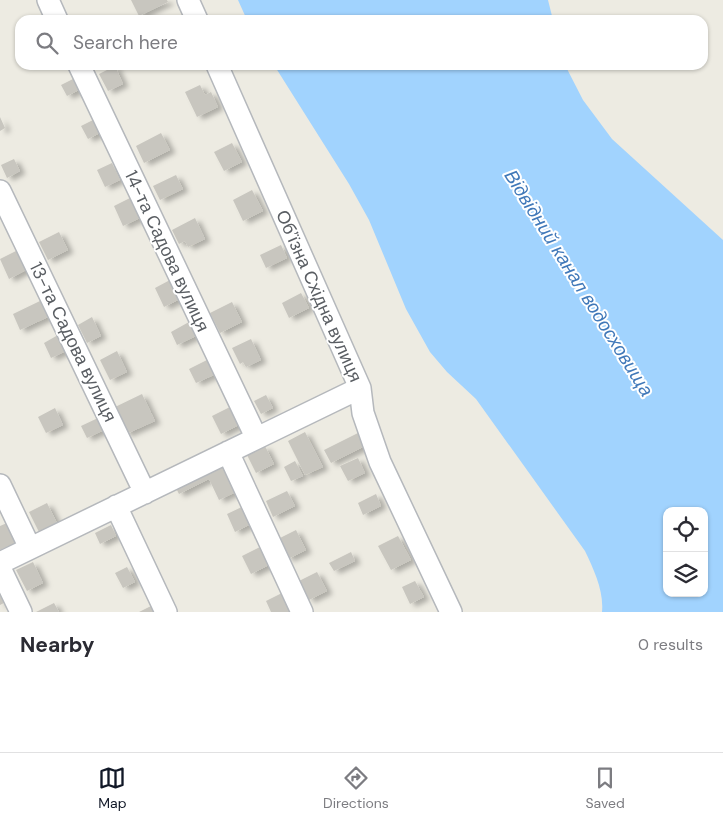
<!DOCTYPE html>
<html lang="en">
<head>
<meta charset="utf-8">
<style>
	:root { --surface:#fff; --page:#f7f7f7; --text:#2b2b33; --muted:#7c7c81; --line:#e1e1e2; --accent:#111827 }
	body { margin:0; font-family:"DM Sans",sans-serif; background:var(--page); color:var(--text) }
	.controls { position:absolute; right:15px; bottom:15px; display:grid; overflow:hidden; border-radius:10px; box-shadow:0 1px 4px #0004 }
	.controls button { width:45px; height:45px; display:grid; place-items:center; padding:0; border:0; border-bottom:1px solid var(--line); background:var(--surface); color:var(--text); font:25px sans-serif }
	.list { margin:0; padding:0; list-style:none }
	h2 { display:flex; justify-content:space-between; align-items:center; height:65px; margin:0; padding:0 20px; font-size:21px }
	h2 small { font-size:16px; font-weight:400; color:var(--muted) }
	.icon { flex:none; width:28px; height:28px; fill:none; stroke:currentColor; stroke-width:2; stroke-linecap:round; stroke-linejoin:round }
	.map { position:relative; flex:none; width:723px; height:612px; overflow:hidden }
	.search { position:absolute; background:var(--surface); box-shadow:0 1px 4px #0004; left:15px; right:15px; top:15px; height:55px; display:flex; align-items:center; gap:12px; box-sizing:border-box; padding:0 18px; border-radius:15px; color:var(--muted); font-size:19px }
	.sheet { height:140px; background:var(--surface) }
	nav { display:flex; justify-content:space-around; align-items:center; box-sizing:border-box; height:70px; border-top:1px solid var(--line); background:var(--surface); font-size:14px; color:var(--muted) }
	nav a { display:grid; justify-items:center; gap:2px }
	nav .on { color:var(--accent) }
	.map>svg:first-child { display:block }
	.water { fill:#a1d3fe; fill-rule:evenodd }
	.building { fill:#c8c6bf; filter:url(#shadow) }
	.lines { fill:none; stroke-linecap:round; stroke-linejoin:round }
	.minor-casing { stroke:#b5b8bc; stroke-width:24 }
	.minor { stroke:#fff; stroke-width:21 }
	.labels { text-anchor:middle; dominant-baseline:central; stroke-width:4; stroke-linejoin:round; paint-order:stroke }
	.street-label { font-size:18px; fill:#5a5e63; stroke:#fff }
	.water-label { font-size:19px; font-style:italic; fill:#4179b9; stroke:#fff }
</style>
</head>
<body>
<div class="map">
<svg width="723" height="612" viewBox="0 0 723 612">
	<defs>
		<filter id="shadow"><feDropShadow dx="5.5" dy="3" stdDeviation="2.5" flood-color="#0004"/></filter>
	</defs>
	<rect width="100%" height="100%" fill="#edebe2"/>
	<path class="water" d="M238,0H548L553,20H247Z
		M274,65H565L583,100L612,139L723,240V612H602C604,591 594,570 585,551L476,399L447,372L430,352L406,309L369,220L349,184ZM667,511H704V593H667Z"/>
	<path class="building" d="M131,0H167L168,2L139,16Z
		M115,66L123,84L108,91L99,74Z
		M73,79L79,90L67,96L61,85Z
		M200,85L205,95L211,92L218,107L197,117L185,92Z
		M0,117L5,128L0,131Z
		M93,120L100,133L88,139L81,126Z
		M161,133L170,150L144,163L136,146Z
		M232,143L242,162L224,171L214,152Z
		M14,159L20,171L7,178L1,165Z
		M112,163L120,180L105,187L97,170Z
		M176,175L183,189L160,200L153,186Z
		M252,190L263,211L243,221L233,200Z
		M132,197L142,217L123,226L114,206Z
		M195,218L205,239L188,247L185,241L179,244L172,230Z
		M59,232L68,250L48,260L39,242Z
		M281,245L287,258L266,268L260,255Z
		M18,250L28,269L9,279L0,259Z
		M170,280L180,299L164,307L155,288Z
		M301,293L309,308L289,318L282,303Z
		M40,301L48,317L20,330L13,314Z
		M232,302L242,322L220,333L210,313Z
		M92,317L101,336L87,343L78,325Z
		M189,322L196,336L177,345L171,332Z
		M58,335L66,351L51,358L44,343Z
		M251,339L261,360L246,367L243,362L240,364L232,348Z
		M117,351L127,372L110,380L100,360Z
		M209,359L216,374L196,383L189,369Z
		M142,394L155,421L126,434L113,408Z
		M266,395L273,408L261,414L254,401Z
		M236,404L245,422L221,434L212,416Z
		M55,408L63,425L46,433L38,417Z
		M98,418L104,430L87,438L81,426Z
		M364,430L371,443L331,463L324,450Z
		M305,432L323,467L305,475L288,441Z
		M265,446L274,464L256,473L247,455Z
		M224,457L240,490L219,500L209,479L179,494L173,482Z
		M358,458L365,473L348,481L340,466Z
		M295,461L303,476L291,481L284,467Z
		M287,491L295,506L273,517L266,501Z
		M376,494L381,506L363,515L358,503Z
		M47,503L57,523L39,532L29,512Z
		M246,505L255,522L235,532L227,514Z
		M7,523L16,542L0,550V526Z
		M111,525L116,536L100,544L95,533Z
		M296,530L306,550L288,559L278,539Z
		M398,536L411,560L391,570L378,546Z
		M262,546L271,564L251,574L242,556Z
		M351,552L355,561L334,571L329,563Z
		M33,562L43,583L27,591L16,570Z
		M127,567L135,582L123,588L115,573Z
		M317,572L327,591L309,600L299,581Z
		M415,581L424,597L410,604L402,587Z
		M0,584L8,601L0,605Z
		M282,593L292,612H271L266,601Z
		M54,603L59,612H36Z
		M153,605L157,612H139Z"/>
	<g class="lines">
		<defs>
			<path id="minor" d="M48,0L57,20
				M188,0L197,20
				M79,65L256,437
				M217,65L360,388L363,413L380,462L451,612
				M0,191L145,493
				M228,452L302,612
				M0,485L30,548
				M116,506L166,612
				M0,563L360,388
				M0,568L21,612"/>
		</defs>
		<use href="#minor" class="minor-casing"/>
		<use href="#minor" class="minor"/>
	</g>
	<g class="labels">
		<g class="street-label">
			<text transform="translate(167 251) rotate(65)">14-та Садова вулиця</text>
			<text transform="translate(319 296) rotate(66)">Обʼїзна Східна вулиця</text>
			<text transform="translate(73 342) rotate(64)">13-та Садова вулиця</text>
		</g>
		<g class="water-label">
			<text transform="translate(579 283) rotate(58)">Відвідний канал водосховища</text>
		</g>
	</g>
</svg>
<div class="controls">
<button><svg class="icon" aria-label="locate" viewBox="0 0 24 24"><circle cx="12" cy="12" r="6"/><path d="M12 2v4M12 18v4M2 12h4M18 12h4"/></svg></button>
<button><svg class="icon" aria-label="layers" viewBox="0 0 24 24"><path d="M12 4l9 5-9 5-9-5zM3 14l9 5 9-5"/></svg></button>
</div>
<div class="search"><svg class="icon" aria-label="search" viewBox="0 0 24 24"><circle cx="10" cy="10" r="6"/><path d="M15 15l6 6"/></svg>Search here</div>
</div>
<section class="sheet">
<h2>Nearby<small>0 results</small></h2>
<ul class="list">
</ul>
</section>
<nav>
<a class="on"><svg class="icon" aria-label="map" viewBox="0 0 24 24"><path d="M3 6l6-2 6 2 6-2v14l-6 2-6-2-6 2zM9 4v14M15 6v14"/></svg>Map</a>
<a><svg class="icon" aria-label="directions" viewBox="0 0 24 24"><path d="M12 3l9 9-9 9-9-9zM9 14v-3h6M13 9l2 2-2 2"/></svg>Directions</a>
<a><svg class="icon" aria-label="saved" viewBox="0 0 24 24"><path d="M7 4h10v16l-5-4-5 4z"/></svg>Saved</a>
</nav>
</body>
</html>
